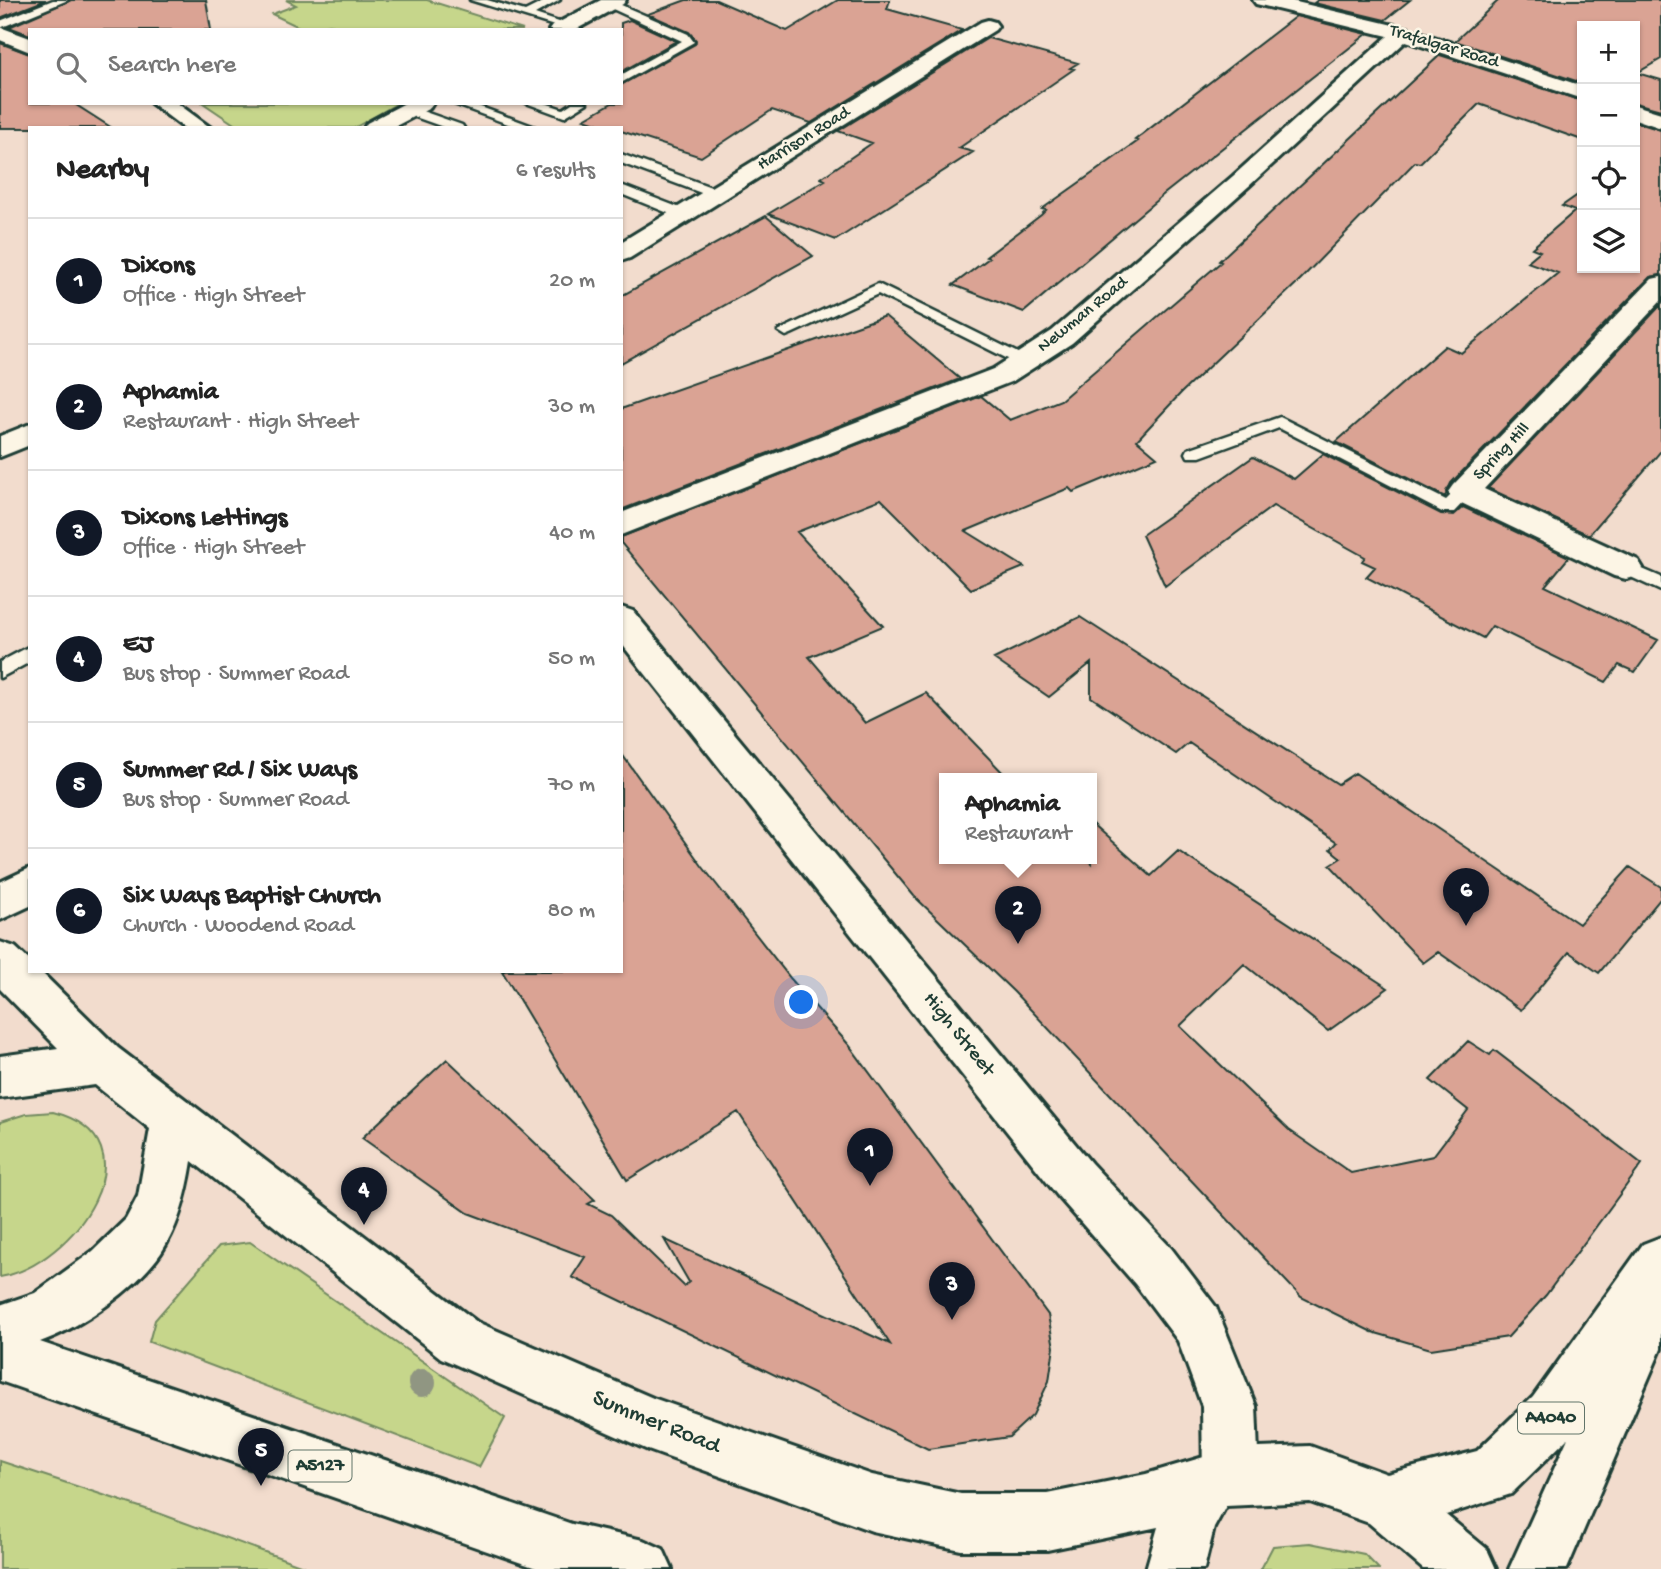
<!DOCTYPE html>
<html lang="en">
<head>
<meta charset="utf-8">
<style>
	:root { --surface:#fff; --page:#f2f2f2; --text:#222; --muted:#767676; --line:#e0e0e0; --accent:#111827 }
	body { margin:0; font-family:"Gochi Hand",sans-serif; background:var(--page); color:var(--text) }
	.controls { position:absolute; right:21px; top:21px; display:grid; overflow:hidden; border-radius:0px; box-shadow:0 2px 5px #0004 }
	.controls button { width:63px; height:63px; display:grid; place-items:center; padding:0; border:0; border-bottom:2px solid var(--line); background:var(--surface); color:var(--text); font:35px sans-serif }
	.you { position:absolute; left:802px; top:1003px; width:24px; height:24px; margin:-18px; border:5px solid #fff; border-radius:50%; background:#1a73e8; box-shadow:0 0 0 10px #1a73e833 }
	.badge { display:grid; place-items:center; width:46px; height:46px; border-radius:50%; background:var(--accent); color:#fff; font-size:23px; font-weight:700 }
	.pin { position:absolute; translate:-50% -58px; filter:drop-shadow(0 2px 4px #0008) }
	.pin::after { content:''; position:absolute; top:37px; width:24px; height:21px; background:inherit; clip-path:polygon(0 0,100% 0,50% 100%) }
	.popup { position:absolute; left:939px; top:773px; width:158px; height:91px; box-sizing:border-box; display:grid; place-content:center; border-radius:0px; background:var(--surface); filter:drop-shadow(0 2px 5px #0005); font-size:23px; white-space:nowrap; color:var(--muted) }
	.popup b { font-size:26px; color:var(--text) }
	.popup::after { content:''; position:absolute; left:50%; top:100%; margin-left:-14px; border:14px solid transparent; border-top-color:var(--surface) }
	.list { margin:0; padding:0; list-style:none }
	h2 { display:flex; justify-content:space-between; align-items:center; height:91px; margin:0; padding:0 28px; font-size:30px }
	h2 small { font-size:23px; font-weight:400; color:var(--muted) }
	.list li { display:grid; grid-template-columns:46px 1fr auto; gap:21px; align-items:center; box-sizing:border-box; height:126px; padding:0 28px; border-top:2px solid var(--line) }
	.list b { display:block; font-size:26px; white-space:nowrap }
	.list p { margin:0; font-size:23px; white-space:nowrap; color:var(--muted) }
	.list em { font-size:23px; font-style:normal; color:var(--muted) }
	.icon { flex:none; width:38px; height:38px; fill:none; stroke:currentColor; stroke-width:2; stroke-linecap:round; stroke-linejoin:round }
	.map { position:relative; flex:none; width:1661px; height:1569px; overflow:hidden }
	.search { position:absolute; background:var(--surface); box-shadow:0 2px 5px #0004; left:28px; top:28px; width:595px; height:77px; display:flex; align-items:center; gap:18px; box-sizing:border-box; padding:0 24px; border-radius:0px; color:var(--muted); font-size:26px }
	.panel { position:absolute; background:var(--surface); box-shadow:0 2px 5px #0004; left:28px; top:126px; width:595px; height:847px; border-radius:0px }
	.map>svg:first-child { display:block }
	.green { fill:#c6d68b; stroke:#728a60; stroke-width:2 }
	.building { fill:#daa394; stroke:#1f3d34; stroke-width:2 }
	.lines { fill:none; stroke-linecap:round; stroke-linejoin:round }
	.service-casing { stroke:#1f3d34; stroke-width:5 }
	.minor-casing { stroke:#1f3d34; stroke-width:6 }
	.secondary-casing { stroke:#1f3d34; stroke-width:6 }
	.primary-casing { stroke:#1f3d34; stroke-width:6 }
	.service { fill:#fcf5e5; fill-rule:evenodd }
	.minor { fill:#fcf5e5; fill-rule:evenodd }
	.secondary { fill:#fcf5e5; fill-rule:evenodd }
	.primary { fill:#fcf5e5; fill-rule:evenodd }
	.tree { fill:#909682 }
	.labels { text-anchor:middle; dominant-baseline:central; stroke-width:5; stroke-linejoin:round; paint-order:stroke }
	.far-street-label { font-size:18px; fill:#1f3d34; stroke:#fcf5e5 }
	.shield { fill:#fcf5e5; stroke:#617469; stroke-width:2 }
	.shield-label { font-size:19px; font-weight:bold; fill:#1f3d34 }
	.street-label { font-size:21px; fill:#1f3d34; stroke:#fcf5e5 }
	.near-street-label { font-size:24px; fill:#1f3d34; stroke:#fcf5e5 }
</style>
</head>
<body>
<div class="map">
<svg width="1661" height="1569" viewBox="0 0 1661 1569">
	<rect width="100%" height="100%" fill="#f2dccd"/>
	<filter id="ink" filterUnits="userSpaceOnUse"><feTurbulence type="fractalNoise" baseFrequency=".0143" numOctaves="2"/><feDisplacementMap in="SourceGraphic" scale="14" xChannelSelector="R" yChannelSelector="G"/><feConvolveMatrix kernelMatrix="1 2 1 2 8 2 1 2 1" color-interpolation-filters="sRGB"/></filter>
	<g filter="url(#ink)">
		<path class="green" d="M286,0H427L523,30H340L330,24L305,30L272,14L296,5Z
			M203,103H398L354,128H240Z
			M53,1112C162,1140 73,1266 0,1277V1122L26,1114Z
			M250,1242L505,1418L479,1467L149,1342L155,1320L219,1246Z
			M0,1461L161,1514L311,1569H0Z
			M1310,1543L1364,1554L1379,1569H1261L1273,1546Z"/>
		<path class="building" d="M0,0H46L0,18Z
			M71,0H206L211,30H30V35L9,27Z
			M686,0H716L787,31L838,0H890L887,9L962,30L811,123L772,110L701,157L621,131V128H611L584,119L612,103H621V85L695,44L696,40L689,32L648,14Z
			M1318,0H1410L1385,20L1314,3Z
			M1499,0H1661V59L1637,73L1661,80V110L1635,103V26H1582V83L1455,41Z
			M1296,16L1367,34L1164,194L1024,312L953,285L989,258L986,257L1041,215L1046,210L1042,209L1138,141L1135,140Z
			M630,20L676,41L621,72V23Z
			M988,38L1078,63L1070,68L1074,69L959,148L973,152L836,240L768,214L825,180L821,178L872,143L838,131Z
			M0,43L30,54V103H73L112,128H0Z
			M1440,55L1582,101V140L1479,104L1420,163L1415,162L1298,282L1181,393L1137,440L1157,457L1073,492L1069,488L966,531L1024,567L971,589L881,499L797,532L883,626L809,657L865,723L926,693L1008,778H944V858H1086L1091,863V823L1151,876L1178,851L1388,988L1328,1031L1244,964L1180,1026L1289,1130L1351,1173L1433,1156L1468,1110L1430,1080L1468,1041L1490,1055L1494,1050L1642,1164L1546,1295L1508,1337L1431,1349L1372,1332L1301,1297L1014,992L914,896L621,543V537L981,396L1010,420L1061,400L1221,262L1219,261Z
			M1635,122L1661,130V275L1650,277L1451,483L1445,497L1336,442L1445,346L1461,353L1558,273L1527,262L1540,251L1532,248L1575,211L1562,206L1582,192V268H1635Z
			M766,216L813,256L621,363V296Z
			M1661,305V451L1589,535L1488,488Z
			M885,316L960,379L621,510V409Z
			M1323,454L1441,514L1454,515L1463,507L1569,557L1545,586L1658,640L1635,672L1619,665L1606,682L1492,626L1483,638L1366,577L1375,567L1362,561L1365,557L1273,506L1165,586L1142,535L1253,457L1294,479Z
			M1080,617L1338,784L1355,773L1579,924L1630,867L1661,887V898L1599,973L1569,952L1521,1010L1438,952L1423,963L1330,865L1341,858L1330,849L1336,843L1189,743L1176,754L1091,697V663L1049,697L994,659Z
			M621,753L702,866L791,979L849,1045L1048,1315L1054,1347L1049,1381L1033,1415L1009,1437L928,1449L572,1277L585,1257L468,1213L362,1138L447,1059L595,1200L588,1204L611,1215L684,1286L689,1282L664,1239L890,1344L738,1112L627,1180L502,971H621Z"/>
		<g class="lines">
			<defs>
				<path id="service" d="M53,0H68L0,28V21Z
					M470,0H487L525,11L547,0H560L535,14L571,26L561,28Z
					M604,1H612L688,34L694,42L621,83V75L682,41L604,5Z
					M451,103H470L538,128H519Z
					M526,103H545L563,109L572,103H587L564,117Z
					M408,106L462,125L464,128H446L404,113L402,110Z
					M621,154L722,191L724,194L722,197H712L621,163Z
					M621,185L688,211L690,214L683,218L678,217L621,194Z
					M878,284L1028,358L1031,361L1023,366L1018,364L878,294L791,334L786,336L778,331Z
					M1280,417L1446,500L1458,488L1464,487L1473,492L1454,512H1442L1279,428L1200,457H1188L1186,453L1188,449Z
					M1626,562L1661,577V591L1620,572L1617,568L1620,564Z
					M30,646V662L0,678V662Z"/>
				<path id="minor" d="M601,0H626L623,4L575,30H549L552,26Z
					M1253,0H1288L1410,29L1582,86V99L1406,41L1249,186L1072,343L1013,381L621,535V513L993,369L1052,331L1233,176L1388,36L1256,4Z
					M988,20L995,22L998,26L995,30L630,258L621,261V242L981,22Z
					M405,103H433L430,108L392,128H364L367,123Z
					M1635,105L1661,113V128L1635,119Z
					M1661,277V301L1484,489L1638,560L1643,568L1638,576L1626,579L1614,576L1453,499L1448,492L1453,485L1652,279Z
					M30,424V445L0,457V436Z
					M30,868V906L0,920V882Z"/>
				<path id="secondary" d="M0,27L30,38V52L0,40Z
					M151,103H177L211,128H184Z
					M621,607L633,611L1091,1163L1171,1248L1216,1307L1256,1406L1259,1477L1251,1497L1231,1505L1211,1497L1203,1477L1202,1406L1178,1341L1135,1284L1057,1195L621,643Z"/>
				<path id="primary" d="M0,942L15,947L30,961V971H40L118,1048L477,1322L653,1398L872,1475L961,1494H1047L1146,1474L1231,1449L1310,1446L1387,1474L1477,1451L1533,1397L1643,1244L1661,1237V1349L1567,1569H1509L1568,1438L1511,1494L1446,1515L1487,1549L1496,1569H1423L1369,1523L1310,1502L1226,1506L1214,1528L1204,1569H1146L1158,1527L1047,1550H961L872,1531L648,1450L441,1358L192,1161C187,1193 179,1226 161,1253C136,1289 80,1328 40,1342L572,1524L643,1540L663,1549L672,1569H539L0,1381V1305L35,1293L93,1251L126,1219L138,1196L150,1129L95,1085L0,1098V1056L58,1048L0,989Z"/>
			</defs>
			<use href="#service" class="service-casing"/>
			<use href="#minor" class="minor-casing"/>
			<use href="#secondary" class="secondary-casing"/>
			<use href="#primary" class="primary-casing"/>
			<use href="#service" class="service"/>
			<use href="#minor" class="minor"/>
			<use href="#secondary" class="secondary"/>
			<use href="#primary" class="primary"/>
		</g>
		<circle class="tree" cx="422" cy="1383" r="14"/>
	</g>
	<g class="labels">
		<g class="far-street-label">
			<text transform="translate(1444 47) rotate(17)">Trafalgar Road</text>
			<text transform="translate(804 139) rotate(-32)">Harrison Road</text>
			<text transform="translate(1083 315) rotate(-39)">Newman Road</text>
			<text transform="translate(1502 452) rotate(-46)">Spring Hill</text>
		</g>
		<g class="shield">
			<rect x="1518" y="1402.5" width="66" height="31" rx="5"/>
			<rect x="288.5" y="1450.5" width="63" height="31" rx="5"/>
		</g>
		<g class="shield-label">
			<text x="1551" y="1418">A4040</text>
			<text x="320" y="1466">A5127</text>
		</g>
		<g class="street-label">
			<text transform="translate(958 1035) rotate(51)">High Street</text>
		</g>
		<g class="near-street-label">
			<text transform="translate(656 1423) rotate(22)">Summer Road</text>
		</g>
	</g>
</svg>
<div class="controls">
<button>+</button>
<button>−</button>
<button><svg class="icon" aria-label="locate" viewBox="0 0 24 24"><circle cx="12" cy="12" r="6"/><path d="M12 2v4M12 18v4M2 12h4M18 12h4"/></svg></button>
<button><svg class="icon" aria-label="layers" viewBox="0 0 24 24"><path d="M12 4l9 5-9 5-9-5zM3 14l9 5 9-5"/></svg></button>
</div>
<div class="you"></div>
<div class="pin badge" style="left:870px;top:1186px">1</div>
<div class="pin badge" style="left:1018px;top:944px">2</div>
<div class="popup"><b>Aphamia</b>Restaurant</div>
<div class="pin badge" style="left:952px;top:1320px">3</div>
<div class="pin badge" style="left:364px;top:1225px">4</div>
<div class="pin badge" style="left:261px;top:1486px">5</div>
<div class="pin badge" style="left:1466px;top:926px">6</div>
<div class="search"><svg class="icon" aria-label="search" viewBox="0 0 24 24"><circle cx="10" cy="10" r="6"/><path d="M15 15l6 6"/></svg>Search here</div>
<section class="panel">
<h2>Nearby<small>6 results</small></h2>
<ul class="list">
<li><span class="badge">1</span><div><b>Dixons</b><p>Office · High Street</p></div><em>20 m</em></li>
<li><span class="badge">2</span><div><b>Aphamia</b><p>Restaurant · High Street</p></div><em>30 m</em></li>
<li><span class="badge">3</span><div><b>Dixons Lettings</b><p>Office · High Street</p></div><em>40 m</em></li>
<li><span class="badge">4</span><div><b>EJ</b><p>Bus stop · Summer Road</p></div><em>50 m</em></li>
<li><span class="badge">5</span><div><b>Summer Rd / Six Ways</b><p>Bus stop · Summer Road</p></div><em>70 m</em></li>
<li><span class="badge">6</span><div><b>Six Ways Baptist Church</b><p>Church · Woodend Road</p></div><em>80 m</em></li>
</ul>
</section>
</div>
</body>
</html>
